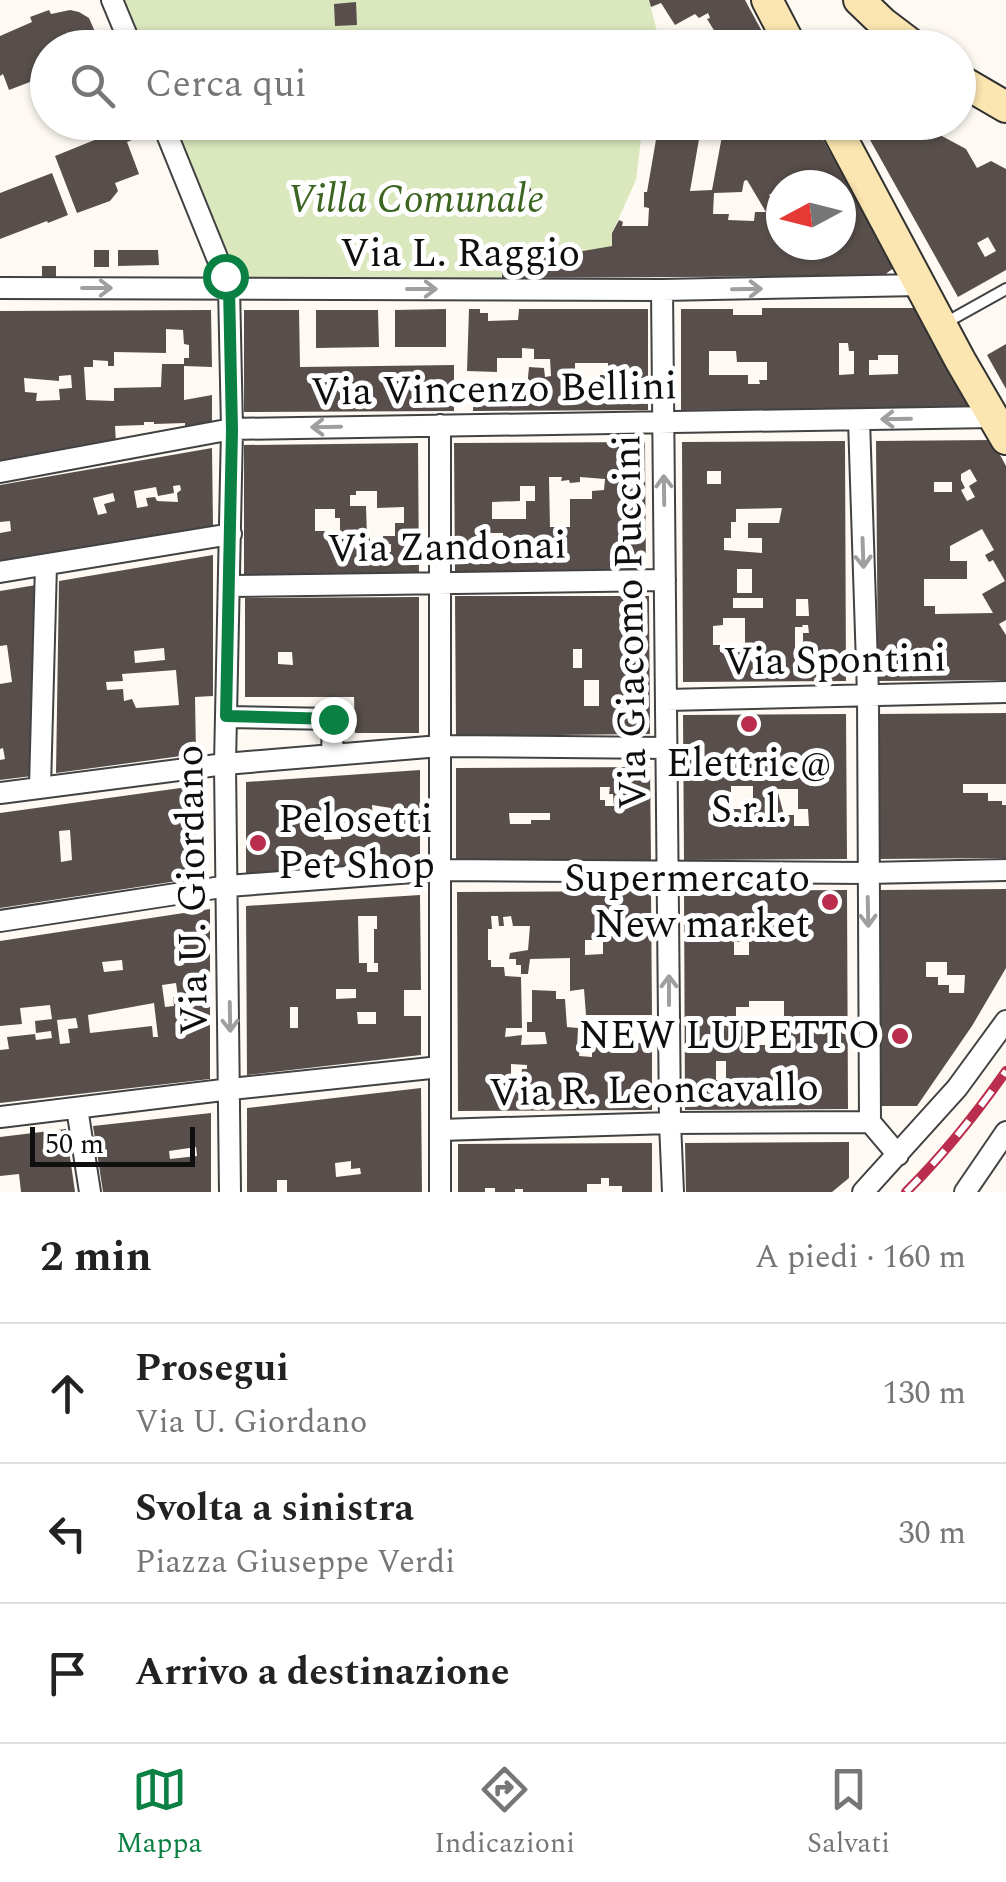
<!DOCTYPE html>
<html lang="it">
<head>
<meta charset="utf-8">
<style>
	:root { --surface:#fff; --page:#f2f2f2; --text:#222; --muted:#767676; --line:#e0e0e0; --accent:#0b8043 }
	body { margin:0; font-family:Spectral,serif; background:var(--page); color:var(--text) }
	.compass { position:absolute; left:766px; top:170px; width:90px; height:90px; border-radius:50%; background:var(--surface); box-shadow:0 2px 8px #0004; rotate:263deg }
	.scale { position:absolute; left:30px; bottom:25px; width:165px; box-sizing:border-box; padding-left:10px; border:5px solid #0f0f0f; border-top:0; font-size:28px; line-height:35px; white-space:nowrap; color:#0f0f0f; -webkit-text-stroke:8px #fff; paint-order:stroke }
	.stop { position:absolute; width:30px; height:30px; margin:-22px; border:8px solid #0b8043; border-radius:50%; background:#fff }
	.stop.end { background:#0b8043; border-color:#fff; box-shadow:0 2px 10px #0008 }
	.list { margin:0; padding:0; list-style:none }
	h2 { display:flex; justify-content:space-between; align-items:center; height:130px; margin:0; padding:0 40px; font-size:42px }
	h2 small { font-size:32px; font-weight:400; color:var(--muted) }
	.list li { display:grid; grid-template-columns:65px 1fr auto; gap:30px; align-items:center; box-sizing:border-box; height:140px; padding:0 40px; border-top:2px solid var(--line) }
	.list b { display:block; font-size:38px; white-space:nowrap }
	.list p { margin:0; font-size:32px; white-space:nowrap; color:var(--muted) }
	.list em { font-size:32px; font-style:normal; color:var(--muted) }
	.icon { flex:none; width:55px; height:55px; fill:none; stroke:currentColor; stroke-width:2; stroke-linecap:round; stroke-linejoin:round }
	.map { position:relative; flex:none; width:1006px; height:1192px; overflow:hidden }
	.search { position:absolute; background:var(--surface); box-shadow:0 2px 8px #0004; left:30px; right:30px; top:30px; height:110px; display:flex; align-items:center; gap:25px; box-sizing:border-box; padding:0 35px; border-radius:55px; color:var(--muted); font-size:38px }
	.sheet { height:550px; background:var(--surface) }
	nav { display:flex; justify-content:space-around; align-items:center; box-sizing:border-box; height:140px; border-top:2px solid var(--line); background:var(--surface); font-size:28px; color:var(--muted) }
	nav a { display:grid; justify-items:center; gap:5px }
	nav .on { color:var(--accent) }
	.map>svg:first-child { display:block }
	.green { fill:#dbe8bd }
	.building { fill:#584f4c; fill-rule:evenodd }
	.lines { fill:none; stroke-linecap:round; stroke-linejoin:round }
	.service-casing { stroke:#424242; stroke-width:14 }
	.minor-casing { stroke:#424242; stroke-width:24 }
	.secondary-casing { stroke:#313131; stroke-width:34 }
	.service { stroke:#fff; stroke-width:10 }
	.minor { stroke:#fff; stroke-width:20 }
	.secondary { stroke:#fbe6b1; stroke-width:30 }
	.rail-casing { stroke:#ba2d4d; stroke-width:10 }
	.rail { stroke:#fff; stroke-width:6; stroke-dasharray:19; stroke-linecap:butt }
	.oneway { stroke:#9f9f9f }
	.route { stroke:#0b8043; stroke-width:12 }
	.poi-dot { fill:#ba2d4d; stroke:#fff; stroke-width:4 }
	.labels { text-anchor:middle; dominant-baseline:central; stroke-width:10; stroke-linejoin:round; paint-order:stroke }
	.park-label { font-size:40px; font-style:italic; fill:#3c6522; stroke:#fff }
	.street-label { font-size:40px; fill:#0f0f0f; stroke:#fff }
	.poi-label { font-size:40px; fill:#0f0f0f; stroke:#fff; text-anchor:end }
</style>
</head>
<body>
<div class="map">
<svg width="1006" height="1192" viewBox="0 0 1006 1192">
	<rect width="100%" height="100%" fill="#fefaf3"/>
	<path class="green" d="M124,0H649L657,31L654,48L143,47Z
		M174,123H643L636,180L612,233V246L502,278L236,277Z"/>
	<path class="building" d="M649,0H745L771,48H711L722,43L707,19L710,18L708,13L699,18L695,14L675,25L661,3L651,7Z
		M356,2L357,25L335,26L334,4Z
		M49,10L51,14L70,10L79,12L89,18L102,48H48V57L37,61L43,77L9,90L3,74L0,76V36L32,22L30,17Z
		M91,122H131L137,138L127,142L139,174L115,183L118,191L110,201L77,213L55,156L97,139Z
		M659,122H702L690,191L712,190L722,136H724L718,122H813L895,267L883,276L502,278V265L612,246V233L619,220L623,222L622,226H648L649,208L644,207V192H647ZM747,180L766,212H755L754,221L728,220L729,214H713L714,193L742,192L744,181ZM788,182L790,185H841V245H781V216L769,195Z
		M860,122H916L966,149L977,168L991,161L1006,169V270L958,297ZM988,237L996,251L985,257L977,243Z
		M52,173L68,215L48,223L47,221L0,239V193Z
		M529,184L535,201L509,211L502,194Z
		M94,250H109V267H94Z
		M118,250H158L159,265L118,266Z
		M42,266H56V278L42,277Z
		M762,308H917L973,408L681,410V309H733V315H762ZM839,343H848L849,351H854V374L839,375ZM709,351H736L737,362H767V380H759L760,384H748V375H709ZM878,355H898V374L869,375V360H878Z
		M446,309V347H395V310Z
		M469,309H480V313H488V321L518,320L519,309H648V410L473,411L474,393L487,391V395L527,388L529,367L544,368L545,377L551,376L550,359H534V349L522,348V358H497V372L467,371ZM575,363H608V375H600V380L567,385L566,372H575Z
		M211,310L212,367L184,366V358H189V345L184,344L183,330L166,329V353L114,352V366H108V361L93,360V367H84L86,400L114,401V388L161,387L162,364H184V400L212,395V427L185,432V423L154,424V422H144V425L115,426L116,443L0,464V311ZM71,375L72,388L59,389L60,400L36,401L37,393L25,392L24,378L59,381V376Z
		M244,310H299L300,367L454,365V411L244,412Z
		M316,310H378L379,347L316,348Z
		M1006,344V389L987,355Z
		M992,440L1006,466V620L999,624L1006,635V680L878,681L876,441ZM970,469L977,481L969,486L975,497L967,501L961,490L965,488L961,480V474ZM934,482H952V492H934ZM982,529L994,550L985,555L989,562L993,560L1005,581L982,594L993,613L935,614V606H924V579H967V561H950V546Z
		M845,441L846,681L683,682L682,442ZM707,471H721V484H707ZM782,508L779,523H748V538H762V553L724,550V538H731V522H736V509ZM737,569H752V593H737ZM733,598H763V608H733ZM796,599H808L809,616H796ZM723,618H745V652H720V645H713V626L723,625ZM802,625H808L809,633H803V657H808V666H795V627H803Z
		M645,442L646,575L455,576L454,443ZM549,477H562L561,481L569,480L570,483L580,482V477L605,479L604,490L592,491V499H570V527H550ZM520,486H535V501H526V519H492V502L520,501ZM482,533H503V552H487V546H482Z
		M418,443L419,576L244,577V445ZM356,491H377V508L404,507V523H395V536H383V545L391,544V552H382V547H370V537L367,538L366,506H350V495H356ZM315,509H335V518H340V544H335V531H315Z
		M212,448L213,526L0,563V533L11,531L10,521L0,522V485ZM180,485L181,490L177,493L178,502L157,501L155,497L146,498L148,506L137,508L134,491L156,487L158,496L174,493L173,486ZM113,493L115,501L104,504L107,513L98,515L93,498Z
		M213,555V696L195,697L196,754L56,773L59,581ZM164,648L165,660L135,663L134,651ZM176,670L179,705L136,708L132,699L124,701L123,689L107,690L106,682L123,681L122,674Z
		M36,585L32,776L0,780V760L5,759L3,748L0,749V684L12,682L7,645L0,646V591Z
		M455,596H649L650,734L456,736ZM573,649H582V668H573ZM584,680H599V706H584Z
		M419,597V733H355L354,697H245V598ZM278,652H292L293,665L278,664Z
		M1006,713V784H963V793H988V801H1002V805H1006V858L879,859L878,714Z
		M846,714L847,859L684,860L683,715ZM731,786H753V801H747V809H731ZM777,789H798V809H808L809,826H794V815H784ZM719,815H737V825H719Z
		M650,767L651,860L456,861V768ZM600,787H610L609,794H613L614,806H605V800H600ZM509,813H550V820H531V824H510Z
		M420,770V861L246,874V782ZM372,805L391,808L392,819H397V828H390V820L380,821V817L373,818ZM340,820L341,839L324,840L323,821Z
		M195,786L197,878L0,908V813ZM70,830L72,860L61,862L59,831Z
		M1006,889V968L972,1026L917,1106H880L879,890ZM926,962H947V975H965L964,993H949V985H938V977H926Z
		M847,890L848,1109L685,1110L684,891ZM734,942H749V955H734ZM749,1001H784V1045H749V1017H736V1007H749ZM716,1061H726V1080H716Z
		M651,891L652,1015H586L584,989L570,991V958L530,959L528,974H521V965H516V959H509L510,953L528,950L530,926H513L511,916L503,917L504,926H499L498,916H491L492,929H488V960H491V967H504L505,976L521,977L522,1028H506L505,1037L522,1035L521,1045L547,1044L545,1032H527V1022H532V990L556,991V999H565L567,1027L578,1028L577,1049H580L579,1056L592,1057V1043H652V1110L458,1111L457,892ZM585,940H598V942H603V954L585,955ZM511,1064L527,1065V1069H522L521,1078H511Z
		M420,895L421,990H404V1016H421V1055L247,1075L246,906ZM358,916H377V929H374V963H378V972H367V963H359ZM336,989H356V998L336,999ZM290,1007H298V1028H290ZM357,1012H376V1024H358Z
		M210,909V1079L0,1103V1050L9,1049L7,1037L35,1034L36,1040L52,1038L51,1031L36,1033L35,1021L52,1019L50,1005L20,1008L22,1024L0,1026V941ZM122,960L123,970L104,972L102,962ZM176,983L178,997H173L174,1006L165,1007L162,985ZM154,1003L158,1037H153L152,1026L90,1033L88,1015ZM76,1018L78,1028L68,1029L70,1043L60,1044L57,1020Z
		M421,1088L422,1192H287V1180H277V1192H247V1108ZM351,1161V1169L360,1168L361,1174L336,1177L335,1163Z
		M211,1113V1192H103L93,1126ZM196,1147L197,1156L170,1159L169,1151Z
		M66,1129L75,1192H21L19,1174L0,1176V1137Z
		M849,1142V1178L832,1192H686L685,1143Z
		M652,1143V1192H622V1186H609V1178H601V1184H587V1192H523V1189H515V1192H495V1188H485V1192H458V1144Z"/>
	<g class="lines">
		<defs>
			<path id="service" d="M947,322L1006,289"/>
			<path id="minor" d="M112,0L132,48
				M162,122L229,287L232,429L225,764L230,1192
				M0,288L662,290L920,285
				M662,290L670,1123L673,1192
				M859,420L868,695L870,1122L898,1155
				M440,425V1192
				M0,472L232,429L993,417
				M0,572L231,534
				M230,586L665,580
				M667,700L1006,692
				M226,717L333,719L332,755
				M40,787L46,565
				M0,793L225,764L440,746L667,748
				M0,921L228,886L440,870L867,873L1006,870
				M77,1108L90,1192
				M0,1117L231,1089L440,1067
				M440,1130L670,1123L870,1122
				M863,1192L957,1088L1006,1021
				M965,1192L1006,1132"/>
			<path id="secondary" d="M767,0L792,48
				M859,0L883,23L916,48
				M958,79L1006,107
				M833,122L960,360L1006,439"/>
		</defs>
		<use href="#service" class="service-casing"/>
		<use href="#minor" class="minor-casing"/>
		<use href="#secondary" class="secondary-casing"/>
		<use href="#service" class="service"/>
		<use href="#minor" class="minor"/>
		<use href="#secondary" class="secondary"/>
		<defs>
			<path id="rail" d="M906,1192C943,1155 976,1114 1006,1071"/>
		</defs>
		<use href="#rail" class="rail-casing"/>
		<use href="#rail" class="rail"/>
	</g>
	<defs><path id="oneway-shaft" d="M-6 0H5M1.5-3L5.5 0L1.5 3" fill="none" stroke-width="1.6" stroke-linecap="round" stroke-linejoin="round" transform="scale(2.5)"/></defs>
	<g class="oneway">
		<use href="#oneway-shaft" transform="translate(97 288)"/>
		<use href="#oneway-shaft" transform="translate(422 289)"/>
		<use href="#oneway-shaft" transform="translate(747 289) rotate(-1)"/>
		<use href="#oneway-shaft" transform="translate(896 419) rotate(179)"/>
		<use href="#oneway-shaft" transform="translate(326 427) rotate(179)"/>
		<use href="#oneway-shaft" transform="translate(664 490) rotate(-91)"/>
		<use href="#oneway-shaft" transform="translate(863 553) rotate(88)"/>
		<use href="#oneway-shaft" transform="translate(868 912) rotate(89)"/>
		<use href="#oneway-shaft" transform="translate(669 990) rotate(-90)"/>
		<use href="#oneway-shaft" transform="translate(230 1017) rotate(89)"/>
	</g>
	<g class="lines">
		<path class="route" d="M225,276L229,287L232,430L226,716L333,719"/>
	</g>
	<g class="poi-dot">
		<circle cx="749" cy="724" r="10"/>
		<circle cx="258" cy="843" r="10"/>
		<circle cx="830" cy="902" r="10"/>
		<circle cx="900" cy="1036" r="10"/>
	</g>
	<g class="labels">
		<g class="park-label">
			<text x="416" y="200">Villa Comunale</text>
		</g>
		<g class="street-label">
			<text x="460" y="254">Via L. Raggio</text>
			<text transform="translate(494 390) rotate(-1)">Via Vincenzo Bellini</text>
			<text transform="translate(447 548) rotate(-1)">Via Zandonai</text>
			<text transform="translate(631 622) rotate(-91)">Via Giacomo Puccini</text>
			<text transform="translate(835 661) rotate(-1)">Via Spontini</text>
			<text transform="translate(193 890) rotate(-91)">Via U. Giordano</text>
			<text transform="translate(654 1091) rotate(-1)">Via R. Leoncavallo</text>
		</g>
		<g class="poi-label">
			<text x="749" y="764" text-anchor="middle">Elettric@<tspan x="749" dy="46">S.r.l.</tspan></text>
			<text x="278" y="820" text-anchor="start">Pelosetti<tspan x="278" dy="46">Pet Shop</tspan></text>
			<text x="810" y="879">Supermercato<tspan x="810" dy="46">New market</tspan></text>
			<text x="880" y="1036">NEW LUPETTO</text>
		</g>
	</g>
</svg>
<svg class="compass" viewBox="-18 -18 36 36"><path d="M0-13l5 13h-10z" fill="#e53935"/><path d="M0 13l5-13h-10z" fill="#767676"/></svg>
<div class="scale">50 m</div>
<div class="stop" style="left:225px;top:276px"></div>
<div class="stop end" style="left:333px;top:719px"></div>
<div class="search"><svg class="icon" aria-label="search" viewBox="0 0 24 24"><circle cx="10" cy="10" r="6"/><path d="M15 15l6 6"/></svg>Cerca qui</div>
</div>
<section class="sheet">
<h2>2 min<small>A piedi · 160 m</small></h2>
<ul class="list">
<li><svg class="icon" aria-label="ahead" viewBox="0 0 24 24"><path d="M12 20V5M6 11l6-6 6 6"/></svg><div><b>Prosegui</b><p>Via U. Giordano</p></div><em>130 m</em></li>
<li><svg class="icon" aria-label="left" viewBox="0 0 24 24"><path d="M17 20v-9H6M10 6l-5 5 5 5"/></svg><div><b>Svolta a sinistra</b><p>Piazza Giuseppe Verdi</p></div><em>30 m</em></li>
<li><svg class="icon" aria-label="arrive" viewBox="0 0 24 24"><path d="M6 21V4h12l-3 4 3 4H6"/></svg><div><b>Arrivo a destinazione</b></div></li>
</ul>
</section>
<nav>
<a class="on"><svg class="icon" aria-label="map" viewBox="0 0 24 24"><path d="M3 6l6-2 6 2 6-2v14l-6 2-6-2-6 2zM9 4v14M15 6v14"/></svg>Mappa</a>
<a><svg class="icon" aria-label="directions" viewBox="0 0 24 24"><path d="M12 3l9 9-9 9-9-9zM9 14v-3h6M13 9l2 2-2 2"/></svg>Indicazioni</a>
<a><svg class="icon" aria-label="saved" viewBox="0 0 24 24"><path d="M7 4h10v16l-5-4-5 4z"/></svg>Salvati</a>
</nav>
</body>
</html>
